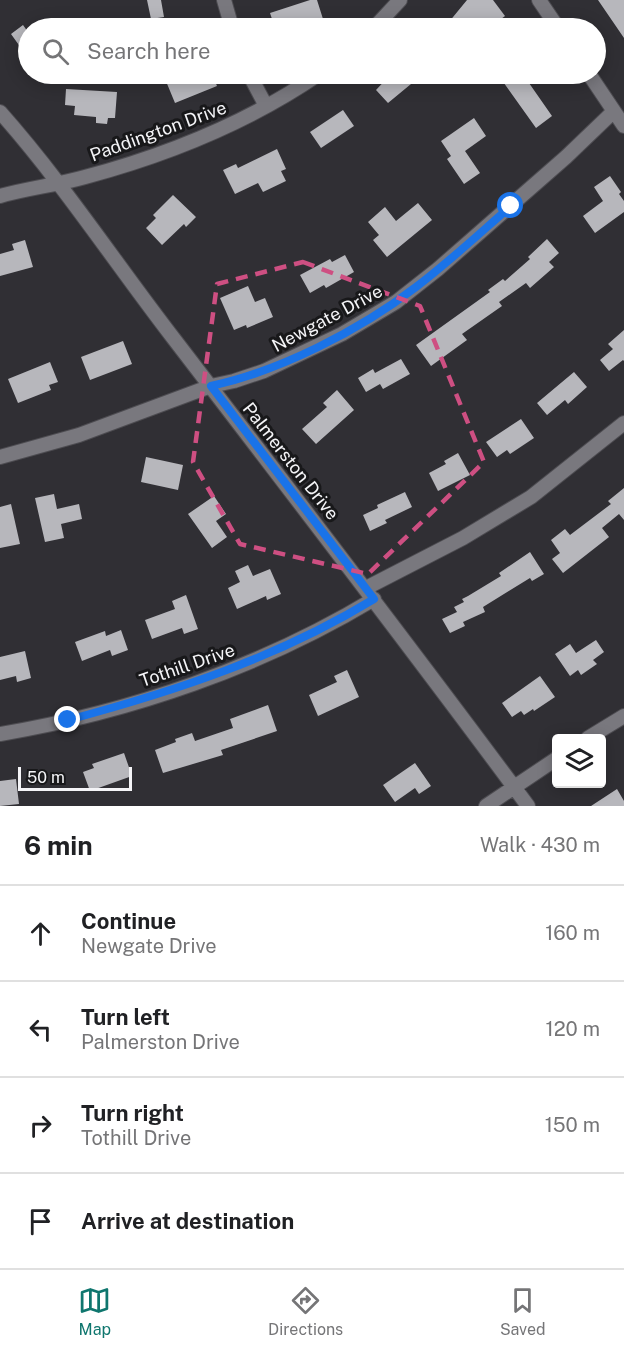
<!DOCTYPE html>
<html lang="en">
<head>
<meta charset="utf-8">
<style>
	:root { --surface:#fff; --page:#f6f6f6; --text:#202124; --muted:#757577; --line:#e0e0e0; --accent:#0f766e }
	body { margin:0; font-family:"Public Sans",sans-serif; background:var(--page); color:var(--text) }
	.controls { position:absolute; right:18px; bottom:18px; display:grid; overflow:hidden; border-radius:6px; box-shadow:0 3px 15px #0003 }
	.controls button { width:54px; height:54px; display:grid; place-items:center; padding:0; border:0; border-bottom:2px solid var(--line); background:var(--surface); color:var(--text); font:30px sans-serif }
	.scale { position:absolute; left:18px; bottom:15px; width:114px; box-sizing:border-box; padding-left:6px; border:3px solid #f4f4f7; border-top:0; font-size:16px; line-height:21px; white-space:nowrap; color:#f4f4f7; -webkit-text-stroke:4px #18181a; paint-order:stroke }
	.stop { position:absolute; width:18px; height:18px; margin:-14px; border:4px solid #1a73e8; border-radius:50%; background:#fff }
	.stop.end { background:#1a73e8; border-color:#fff; box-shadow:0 2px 6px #0008 }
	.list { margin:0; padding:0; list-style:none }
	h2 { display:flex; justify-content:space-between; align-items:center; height:78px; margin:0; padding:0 24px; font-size:26px }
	h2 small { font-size:20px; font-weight:400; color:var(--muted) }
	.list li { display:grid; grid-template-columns:39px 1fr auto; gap:18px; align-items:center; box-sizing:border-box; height:96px; padding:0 24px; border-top:2px solid var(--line) }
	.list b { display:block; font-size:22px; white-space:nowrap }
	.list p { margin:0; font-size:20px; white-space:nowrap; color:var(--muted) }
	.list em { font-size:20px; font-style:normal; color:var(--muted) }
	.icon { flex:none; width:33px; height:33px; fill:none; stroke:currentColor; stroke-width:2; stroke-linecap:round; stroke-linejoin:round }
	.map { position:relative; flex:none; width:624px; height:806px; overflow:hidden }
	.search { position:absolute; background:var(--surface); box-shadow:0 3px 15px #0003; left:18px; right:18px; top:18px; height:66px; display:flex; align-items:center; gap:15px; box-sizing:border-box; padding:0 21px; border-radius:33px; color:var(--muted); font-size:22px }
	.sheet { height:462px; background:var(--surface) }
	nav { display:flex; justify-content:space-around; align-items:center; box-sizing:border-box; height:84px; border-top:2px solid var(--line); background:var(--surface); font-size:16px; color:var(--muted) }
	nav a { display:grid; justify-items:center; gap:3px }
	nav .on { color:var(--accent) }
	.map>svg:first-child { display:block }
	.building { fill:#b7b7bc }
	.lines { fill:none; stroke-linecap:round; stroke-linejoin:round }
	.minor-casing { stroke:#4d4c51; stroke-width:16 }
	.minor { stroke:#79787e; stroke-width:14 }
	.route { stroke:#1a73e8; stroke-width:8 }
	.marked { fill:none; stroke:#ce4f82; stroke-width:4.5; stroke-dasharray:12 8; stroke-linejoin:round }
	.labels { text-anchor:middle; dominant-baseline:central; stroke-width:6; stroke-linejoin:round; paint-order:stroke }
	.street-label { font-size:18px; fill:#f4f4f7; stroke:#18181a }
</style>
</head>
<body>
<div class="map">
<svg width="624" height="806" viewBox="0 0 624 806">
	<rect width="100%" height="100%" fill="#302f34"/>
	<path class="building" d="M147,0H161L164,17L151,19Z
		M310,0H317L323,19L295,28H275L270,13Z
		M467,0H493L505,16L489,28H444Z
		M598,0H624V38Z
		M23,25L28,32V43L21,48L11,34Z
		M163,74H212L217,86L175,103Z
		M391,74H416L408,80L411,84L388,103L376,90Z
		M508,74H542L529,83L552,116L536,128L501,79Z
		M66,89L117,92L115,118H108L107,124L96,123V117L74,115L75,106L65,105Z
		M343,110L354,126L321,148L310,132Z
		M474,118L486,136L465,151L480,173L464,184L447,159L451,156L441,141Z
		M277,149L286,169L281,171L286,181L263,192L258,183L235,194L223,170L236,164L238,168Z
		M610,176L621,192L619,194L624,201V212L595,233L583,216L603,201L594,187Z
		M173,195L196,217L186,227L184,224L162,245L146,228L156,218L153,215Z
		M418,203L432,220L387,257L373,240L379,235L368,222L385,207L396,221Z
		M547,239L559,253L549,262L554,267L530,288L526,283L499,302L502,306L462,334L467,340L431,366L416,345L490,292L488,290L503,279L505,281L530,259L528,257Z
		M25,240L33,267L0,276V254L14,250L12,244Z
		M345,255L354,272L326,288L324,285L310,293L300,275L330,259L332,262Z
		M248,286L255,302L265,298L273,317L247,328L246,325L234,330L220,298Z
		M624,330V361L623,360L609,371L600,360L613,349L608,344Z
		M123,341L132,364L90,380L81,357Z
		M401,359L410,374L383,389L380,384L366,392L358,378L373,369L375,373Z
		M50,362L58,382L49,385L51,390L18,403L8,379Z
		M574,372L587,387L568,404L565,400L547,415L537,403Z
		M337,390L354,410L316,444L302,429L327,407L323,403Z
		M521,419L534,438L510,454L507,450L497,457L486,442Z
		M458,453L470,475L438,491L429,473L446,464L444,461Z
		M146,457L183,465L178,490L141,482Z
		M624,488V520L619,514L602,528L609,537L563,573L552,559L560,553L551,540L565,529L570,535L611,504L608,501Z
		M405,492L412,507L385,520L387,523L370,531L363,515L378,508L377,505Z
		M54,494L57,509L79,504L82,519L61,524L64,538L45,542L35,498Z
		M214,496L226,514L216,521L227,537L212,548L188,514Z
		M11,504L20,544L0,548V507Z
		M530,552L544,574L532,581L530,578L483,607L485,612L463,622L465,626L450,633L442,619L457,612L454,607L464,602L462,599L468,596L501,576L499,573Z
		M248,565L253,576L270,569L281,594L267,600L266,596L237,609L228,588L240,582L235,571Z
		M186,595L198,629L184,634L182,628L152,639L145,620L175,609L172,601Z
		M121,630L128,650L112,656L110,650L82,661L75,642L105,631L106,636Z
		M596,640L604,652L593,660L597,664L581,675L578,670L570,676L555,654L570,644L576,653Z
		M25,651L31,678L17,682L16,676L0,680V657Z
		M347,670L359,697L318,716L309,695L337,682L334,676Z
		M540,676L555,697L534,711L533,709L524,715L521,711L512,717L502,703Z
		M268,705L277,731L221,750L223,755L163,773L155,750L176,742L175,739L192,733L195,741L233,728L230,719Z
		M124,753L132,776L90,791L83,772L94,768L92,764Z
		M415,763L431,786L419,794L415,788L395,802L383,785Z
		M16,779L19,804L0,806V781Z
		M617,789L624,801V806H591Z"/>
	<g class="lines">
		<defs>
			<path id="minor" d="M224,0L232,28
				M539,0L558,28
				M374,28L400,0
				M249,74L266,106
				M589,74L624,126
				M0,112C63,183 116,264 174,339C293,494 412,649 528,806
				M0,196C28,188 57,185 85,177C167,155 249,122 319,74
				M0,457L79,435L211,386L234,381L264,371L342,334L396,302L438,269L566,157L614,111
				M366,588L463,538L531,497L624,423
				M0,734C131,712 261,667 374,599
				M588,738L624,716
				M486,806L556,759"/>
		</defs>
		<use href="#minor" class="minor-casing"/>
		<use href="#minor" class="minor"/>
	</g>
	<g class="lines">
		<path class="route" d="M68,720C176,691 279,657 374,599L211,386C280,371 360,330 416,287C449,262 480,233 511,206"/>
	</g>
	<path class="marked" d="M303,262L420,306L484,462L368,574L240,544L193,462L217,284Z"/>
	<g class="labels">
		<g class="street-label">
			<text transform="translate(158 131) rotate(-20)">Paddington Drive</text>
			<text transform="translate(327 318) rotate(-28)">Newgate Drive</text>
			<text transform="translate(291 461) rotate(52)">Palmerston Drive</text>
			<text transform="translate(187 665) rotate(-19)">Tothill Drive</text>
		</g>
	</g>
</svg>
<div class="controls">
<button><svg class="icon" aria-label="layers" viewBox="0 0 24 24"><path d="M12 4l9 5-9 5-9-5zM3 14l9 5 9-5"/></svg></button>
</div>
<div class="scale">50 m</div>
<div class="stop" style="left:511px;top:206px"></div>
<div class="stop end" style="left:68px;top:720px"></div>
<div class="search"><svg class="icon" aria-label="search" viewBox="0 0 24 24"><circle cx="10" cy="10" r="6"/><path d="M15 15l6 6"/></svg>Search here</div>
</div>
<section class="sheet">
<h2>6 min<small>Walk · 430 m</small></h2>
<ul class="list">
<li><svg class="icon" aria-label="ahead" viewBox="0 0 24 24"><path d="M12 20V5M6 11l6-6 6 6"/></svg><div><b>Continue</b><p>Newgate Drive</p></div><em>160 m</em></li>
<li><svg class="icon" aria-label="left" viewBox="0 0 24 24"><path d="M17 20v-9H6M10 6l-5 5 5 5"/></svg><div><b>Turn left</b><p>Palmerston Drive</p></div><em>120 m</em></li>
<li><svg class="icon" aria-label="right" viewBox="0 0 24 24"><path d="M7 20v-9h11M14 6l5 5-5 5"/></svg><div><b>Turn right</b><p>Tothill Drive</p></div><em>150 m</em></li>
<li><svg class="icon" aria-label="arrive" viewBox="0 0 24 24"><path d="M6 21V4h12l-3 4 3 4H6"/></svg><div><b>Arrive at destination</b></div></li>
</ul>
</section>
<nav>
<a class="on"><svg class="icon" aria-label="map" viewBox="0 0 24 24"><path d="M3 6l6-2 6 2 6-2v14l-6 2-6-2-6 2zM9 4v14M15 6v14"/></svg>Map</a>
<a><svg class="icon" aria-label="directions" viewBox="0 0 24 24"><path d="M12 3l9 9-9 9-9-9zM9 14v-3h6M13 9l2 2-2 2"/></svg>Directions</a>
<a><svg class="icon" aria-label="saved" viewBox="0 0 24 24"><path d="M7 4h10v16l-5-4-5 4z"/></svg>Saved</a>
</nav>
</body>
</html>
